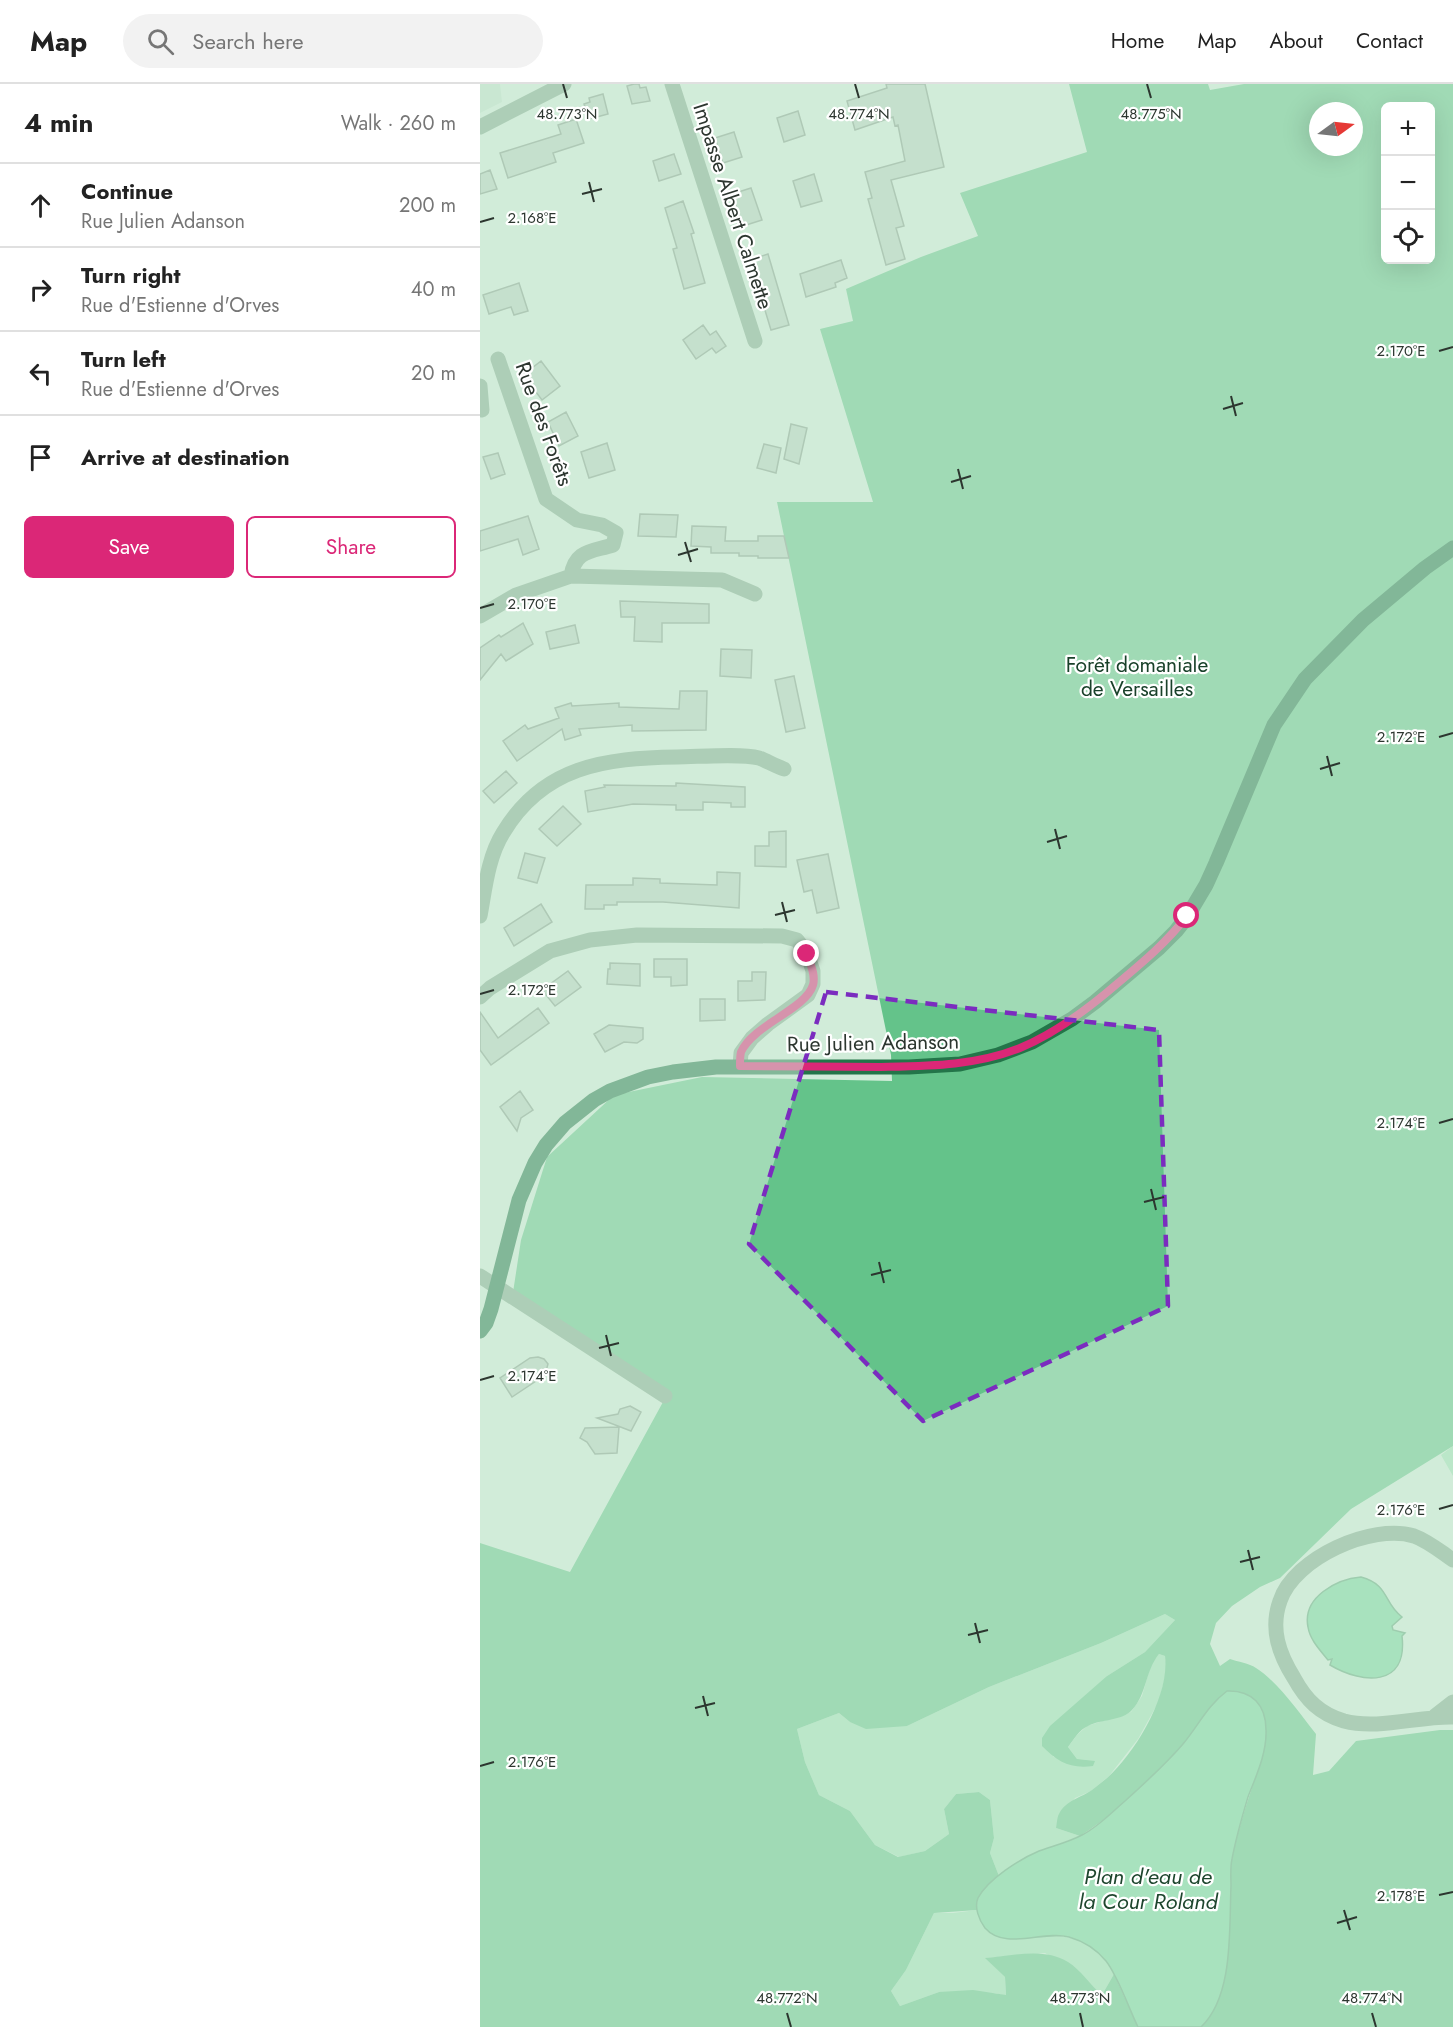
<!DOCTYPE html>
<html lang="en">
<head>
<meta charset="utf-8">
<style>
	:root { --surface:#fff; --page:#f2f2f2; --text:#222; --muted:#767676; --line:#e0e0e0; --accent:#db2777 }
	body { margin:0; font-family:Jost,sans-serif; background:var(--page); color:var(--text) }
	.controls { position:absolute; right:18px; top:18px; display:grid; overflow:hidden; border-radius:9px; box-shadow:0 6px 24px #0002 }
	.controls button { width:54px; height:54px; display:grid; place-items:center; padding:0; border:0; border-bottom:2px solid var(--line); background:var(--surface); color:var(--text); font:30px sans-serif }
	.compass { position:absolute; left:829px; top:18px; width:54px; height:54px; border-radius:50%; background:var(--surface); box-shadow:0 6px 24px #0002; rotate:75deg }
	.stop { position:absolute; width:18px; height:18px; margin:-14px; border:4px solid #db2777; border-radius:50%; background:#fff }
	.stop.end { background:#db2777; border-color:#fff; box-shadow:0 2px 6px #0008 }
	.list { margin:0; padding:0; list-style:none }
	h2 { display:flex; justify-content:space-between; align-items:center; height:78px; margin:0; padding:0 24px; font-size:26px }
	h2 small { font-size:20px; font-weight:400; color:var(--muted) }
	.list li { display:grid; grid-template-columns:39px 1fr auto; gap:18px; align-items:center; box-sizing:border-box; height:84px; padding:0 24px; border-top:2px solid var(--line) }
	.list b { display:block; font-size:22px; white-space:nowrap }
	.list p { margin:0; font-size:20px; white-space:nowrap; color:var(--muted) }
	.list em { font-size:20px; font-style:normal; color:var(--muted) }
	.actions { display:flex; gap:12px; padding:18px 24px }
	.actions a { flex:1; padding:14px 0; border:2px solid var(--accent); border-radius:9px; text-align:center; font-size:21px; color:var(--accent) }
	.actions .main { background:var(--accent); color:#fff }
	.icon { flex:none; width:33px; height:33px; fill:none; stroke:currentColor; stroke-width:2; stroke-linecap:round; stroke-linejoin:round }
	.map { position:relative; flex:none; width:973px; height:1943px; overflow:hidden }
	header { display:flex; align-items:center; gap:36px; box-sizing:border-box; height:84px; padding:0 30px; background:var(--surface); border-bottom:2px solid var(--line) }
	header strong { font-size:28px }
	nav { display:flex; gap:33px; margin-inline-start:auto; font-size:21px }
	.search { width:420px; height:54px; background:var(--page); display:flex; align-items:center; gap:15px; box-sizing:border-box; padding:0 21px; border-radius:33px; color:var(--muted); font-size:22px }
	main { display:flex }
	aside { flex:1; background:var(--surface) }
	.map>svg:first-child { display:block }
	.built { fill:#bfe1ca }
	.green { fill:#a0dfb6 }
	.forest { fill:#64c38a; fill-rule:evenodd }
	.water { fill:#77d69d; stroke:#60a67c; stroke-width:1.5 }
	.building { fill:#b6d1be; stroke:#859e8d; stroke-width:1.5 }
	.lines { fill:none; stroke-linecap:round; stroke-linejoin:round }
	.minor { stroke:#82a88f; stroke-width:15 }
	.major { stroke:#237549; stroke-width:15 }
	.route { stroke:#db2777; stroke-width:8 }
	.marked { fill:none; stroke:#7b2cbf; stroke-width:4.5; stroke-dasharray:12 8; stroke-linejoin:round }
	.ticks { fill:none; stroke:#2c362f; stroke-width:2 }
	.labels { text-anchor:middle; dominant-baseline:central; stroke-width:4.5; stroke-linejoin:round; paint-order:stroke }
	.street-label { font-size:21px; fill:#2c362f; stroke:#fff }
	.park-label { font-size:21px; fill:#19412a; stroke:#fff }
	.water-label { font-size:22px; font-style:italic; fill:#1e462e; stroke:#fff }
	.ticks-label { font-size:15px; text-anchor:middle; fill:#2c362f; stroke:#fff; stroke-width:4.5; stroke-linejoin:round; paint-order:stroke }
</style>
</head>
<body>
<header>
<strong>Map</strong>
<div class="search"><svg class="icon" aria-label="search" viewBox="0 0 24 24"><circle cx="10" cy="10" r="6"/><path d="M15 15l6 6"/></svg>Search here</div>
<nav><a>Home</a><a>Map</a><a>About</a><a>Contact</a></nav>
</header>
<main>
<aside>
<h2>4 min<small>Walk · 260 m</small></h2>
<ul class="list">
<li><svg class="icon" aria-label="ahead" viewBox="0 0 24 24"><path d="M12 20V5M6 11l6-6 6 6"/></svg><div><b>Continue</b><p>Rue Julien Adanson</p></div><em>200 m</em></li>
<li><svg class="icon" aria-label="right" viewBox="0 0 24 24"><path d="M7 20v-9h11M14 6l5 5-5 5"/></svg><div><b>Turn right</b><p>Rue d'Estienne d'Orves</p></div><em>40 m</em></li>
<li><svg class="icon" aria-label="left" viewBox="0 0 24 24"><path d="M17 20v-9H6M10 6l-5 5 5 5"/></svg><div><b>Turn left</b><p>Rue d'Estienne d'Orves</p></div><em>20 m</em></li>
<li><svg class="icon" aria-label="arrive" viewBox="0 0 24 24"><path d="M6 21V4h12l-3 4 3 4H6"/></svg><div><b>Arrive at destination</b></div></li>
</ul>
<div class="actions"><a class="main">Save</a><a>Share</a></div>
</aside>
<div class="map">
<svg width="973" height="1943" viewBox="0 0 973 1943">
	<rect width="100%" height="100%" fill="#d1ecd9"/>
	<path class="built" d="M0,0H20L22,18L0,29Z"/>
	<path class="green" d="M973,1362V1392L961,1371Z
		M685,1530L695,1536L665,1568L627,1592L573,1673L615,1677L597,1675L588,1663L597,1651L607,1642L651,1628L662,1612L671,1580L679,1570L685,1572L687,1585L679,1617L658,1655L629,1692L611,1707L595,1714L576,1744L600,1752C571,1763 544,1773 519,1792L510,1769L514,1754L510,1716L499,1708L476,1710L464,1725L469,1750L445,1767L419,1773L395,1761L370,1727L339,1711L325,1678L317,1645L359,1629L370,1638L427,1642L509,1603L621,1559Z
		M497,1826L499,1833L525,1855C573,1853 606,1841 634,1890L622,1911L610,1902L601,1890L565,1869L506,1874L525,1893L526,1912L515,1909L459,1908L420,1922L411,1907L426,1886L454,1829H473Z"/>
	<path class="forest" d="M589,0H728L730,6L764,0H973V1362L871,1425L800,1494L780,1503L752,1522L736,1539L730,1560L740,1582L750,1575C758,1578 769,1579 776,1584C798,1598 820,1630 836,1650L833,1691L849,1687L876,1657L960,1646H973V1943H721C753,1912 749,1848 750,1807C751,1796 750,1785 752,1775C758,1745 768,1715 778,1686L714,1647C684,1685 641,1726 600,1752L576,1744C577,1740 577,1733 579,1730C585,1717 602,1713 612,1706C617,1702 622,1698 627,1694C656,1668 690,1611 685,1572L679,1570C665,1587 667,1610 652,1626C642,1637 621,1635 608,1642C599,1646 594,1655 588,1663L597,1675L615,1677L613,1682C590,1685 578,1678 562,1662V1654L570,1642L627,1592L665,1568L695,1536L685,1530L621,1559L509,1603L427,1642L386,1645L370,1638L359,1629L317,1645L325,1678L339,1711L370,1727L395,1761L418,1773L445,1767L469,1750L464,1725L476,1710L499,1708L510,1716L514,1754L510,1769L519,1792L497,1816V1826L454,1829L426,1886L411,1907L420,1922L459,1908L493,1906L526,1911L525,1893L505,1874C532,1872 564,1863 588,1878C601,1886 610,1901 622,1911L634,1890L658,1943H0V1459L90,1488L189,1307L32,1215L41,1156L67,1073L134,1011L222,993L412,997L411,971L297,418H393L340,245L373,237L366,205L441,173L498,152L480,109L607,68ZM906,22H950V176H906ZM838,27H874V63H838Z"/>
	<path class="water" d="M881,1493C910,1501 903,1519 922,1533L912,1542L913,1546L925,1549L922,1552C928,1604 882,1600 850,1581L852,1575L848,1576C840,1566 830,1556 828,1543C822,1513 857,1495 881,1493Z
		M747,1607C772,1606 786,1621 786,1646C787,1669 776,1692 768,1713C762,1733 756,1754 752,1775C750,1784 751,1793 751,1802C749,1844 754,1912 721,1943H658C649,1925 638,1892 626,1877C617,1866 603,1857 589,1853C563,1846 525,1867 505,1844C499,1836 494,1823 498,1814C508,1795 540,1775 559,1767C573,1762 589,1758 602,1751C618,1743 631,1729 645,1717C665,1699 686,1680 703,1660C718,1642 728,1621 747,1607Z"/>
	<path class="building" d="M154,0H159L160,4L166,3L170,17L152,20L147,2Z
		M406,0H445L464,83L411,96L424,142L416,144L425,175L406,181L388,115L392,114L385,88L425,77L418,41L415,42L413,33L375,46L367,17L407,4Z
		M123,10L128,30L109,35L104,20L110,18L109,14Z
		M318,27L325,51L304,58L297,34Z
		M96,35L104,59L73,69L76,78L28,94L20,69L81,50L78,41Z
		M254,48L262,73L243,79L235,54Z
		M194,70L201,90L179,97L173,77Z
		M10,86L17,105L0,110V90Z
		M334,90L342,117L321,123L313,97Z
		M271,104L282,136L263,142L252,110Z
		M203,117L214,149L211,150L225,199L204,205L193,165L197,164L185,124Z
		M288,170L309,241L291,246L277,200L274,201L267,177Z
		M361,176L367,194L355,199L356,203L326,213L320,190Z
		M39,199L48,227L34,231L31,223L9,230L3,211Z
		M223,241L230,251L236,247L246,262L236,269L232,264L216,275L203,256Z
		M61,277L80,302L62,316L43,291Z
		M86,328L98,352L79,362L68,338Z
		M311,340L327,344L319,380L304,375Z
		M127,359L135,386L109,394L101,368Z
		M284,360L301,364L296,389L277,384Z
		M18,369L25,390L11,395L3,373Z
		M160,430L198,431L196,453L158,452Z
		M48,432L59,465L43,471L38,455L0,467V447Z
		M212,442L246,443L245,457H278V452H304L309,474H278V472H259V469H231V463L211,462Z
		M140,517L229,520V539H182V558L154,557L155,533H141Z
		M43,539L53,560L26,577L21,570L0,596V564L19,551L21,553Z
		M95,541L99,559L70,565L66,548Z
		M241,565L272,566L271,594L240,592Z
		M314,592L325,644L306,648L295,596Z
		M200,607H227L226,646L152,647V641L99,645L101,651L85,656L82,645L37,677L23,657L45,641L48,645L79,634L75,624L91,619L92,622L139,619V623L199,625Z
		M26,687L37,699L14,719L3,707Z
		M196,699L265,703V723H251V719L223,718V726H196V721L153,720L108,728L105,707L125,703L124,701L196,702Z
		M83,722L101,740L77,762L59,745Z
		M306,747V783L275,782V762H289V748Z
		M45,769L65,774L57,799L38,794Z
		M348,770L359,824L337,829L332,806L324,808L317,776Z
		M237,788L260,789L259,824L183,818H137V821H124V825H105L106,801H153V794L180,795V799L237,801Z
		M61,820L72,838L34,862L24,844Z
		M174,875H207V901L191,902V893H174Z
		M130,879L160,880V902L127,900L128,885H130Z
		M88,887L101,903L75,922L62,906Z
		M272,888H286L285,916L258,917V897H272Z
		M220,915H245V936L220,937Z
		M58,924L69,939L11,981L0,966V928L18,954Z
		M129,941L163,944V955L157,959L144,958L125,968L114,950Z
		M40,1007L53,1026L41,1034L37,1047L20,1023Z
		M58,1273L64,1275L68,1280L65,1291L32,1313L20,1294L50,1274Z
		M150,1322L161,1328L151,1347L117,1334L138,1330L140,1325Z
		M139,1343L137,1369L115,1370L107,1358L100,1354L105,1344Z"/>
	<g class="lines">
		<path class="minor" d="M192,0L275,257
			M0,43L84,0
			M18,275L66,415L97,436L122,441L136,449L133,461C111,468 95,466 91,492
			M0,302L2,326
			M0,532L36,511L91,492L242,496L275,510
			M0,832C5,805 8,773 23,749C63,682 125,674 197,673C217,673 260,669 279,674C287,677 295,682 304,685
			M0,913L10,904L70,867L110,856L157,851L302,852L317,856L327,869L333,887V900L328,911L288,940L272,954L261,969L260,982
			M0,1192L185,1312
			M973,1476C961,1468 948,1457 934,1452C892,1439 814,1474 800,1517C790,1545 799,1570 814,1594C826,1616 840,1630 864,1637C898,1646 939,1632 973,1633
			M955,1632L973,1618"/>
		<path class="major" d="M0,1247L6,1239L11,1225L39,1116L55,1079L66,1061L85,1039L114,1016L130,1007L168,993L193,988L236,983H429L480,980L518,971L552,958L592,935L615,918L679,864L696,847L707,833L726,801L736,779L794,641L825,595L883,536L945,484L973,464"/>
	</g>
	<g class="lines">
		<path class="route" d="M327,870C330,879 336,891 333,901C326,925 273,941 261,968C260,972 260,978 260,982C307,982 354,983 401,983C448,982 495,982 540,964C576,949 608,925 638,899C663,878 687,858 707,832"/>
	</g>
	<path d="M0 0H973V1943H0ZM346,908L679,946L688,1222L443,1337L269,1160Z" fill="#d1ecd9" fill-opacity=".55" fill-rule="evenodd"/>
	<path class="marked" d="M346,908L679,946L688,1222L443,1337L269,1160Z"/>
	<path class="ticks" d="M83,0L87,14M375,0L379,14M667,0L671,14M109,98L114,118M102,110L122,105M0,138L14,134M959,267L973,263M751,312L756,332M743,325L763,319M478,385L483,405M471,398L491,392M205,458L211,478M198,471L218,465M0,524L14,520M959,653L973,649M847,672L852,692M840,685L860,679M575,745L580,765M567,758L587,752M302,818L307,838M295,831L315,826M0,910L14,906M959,1039L973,1035M671,1105L676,1126M664,1118L684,1113M399,1178L404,1199M391,1191L411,1186M126,1251L131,1272M119,1264L139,1259M0,1296L14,1292M959,1425L973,1421M768,1466L773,1486M760,1478L780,1473M495,1539L500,1559M488,1551L508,1546M223,1612L228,1632M215,1624L235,1619M0,1682L14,1678M959,1811L973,1808M864,1826L870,1846M857,1839L877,1833M307,1929L311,1943M600,1929L603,1943M892,1929L896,1943"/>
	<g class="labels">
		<g class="street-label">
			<text transform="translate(253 122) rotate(72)">Impasse Albert Calmette</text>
			<text transform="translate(64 340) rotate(70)">Rue des Forêts</text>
			<text transform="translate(393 959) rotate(-1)">Rue Julien Adanson</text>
		</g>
		<g class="park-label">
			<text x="657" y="581">Forêt domaniale<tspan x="657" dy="24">de Versailles</tspan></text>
		</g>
		<g class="water-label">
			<text x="668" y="1792">Plan d'eau de<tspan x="668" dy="25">la Cour Roland</tspan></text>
		</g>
	</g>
	<g class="ticks-label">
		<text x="87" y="35">48.773°N</text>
		<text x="379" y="35">48.774°N</text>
		<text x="671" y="35">48.775°N</text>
		<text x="52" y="139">2.168°E</text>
		<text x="921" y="272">2.170°E</text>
		<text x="52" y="525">2.170°E</text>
		<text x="921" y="658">2.172°E</text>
		<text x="52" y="911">2.172°E</text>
		<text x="921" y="1044">2.174°E</text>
		<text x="52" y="1297">2.174°E</text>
		<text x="921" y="1431">2.176°E</text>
		<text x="52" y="1683">2.176°E</text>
		<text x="921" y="1817">2.178°E</text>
		<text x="307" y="1919">48.772°N</text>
		<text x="600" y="1919">48.773°N</text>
		<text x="892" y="1919">48.774°N</text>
	</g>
</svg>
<div class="controls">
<button>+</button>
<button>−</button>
<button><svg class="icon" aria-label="locate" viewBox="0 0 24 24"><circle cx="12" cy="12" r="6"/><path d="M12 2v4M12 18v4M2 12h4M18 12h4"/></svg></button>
</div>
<svg class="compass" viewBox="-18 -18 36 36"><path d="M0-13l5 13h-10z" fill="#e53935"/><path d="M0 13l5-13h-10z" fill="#767676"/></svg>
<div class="stop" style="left:707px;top:832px"></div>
<div class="stop end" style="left:327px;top:870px"></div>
</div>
</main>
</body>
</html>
